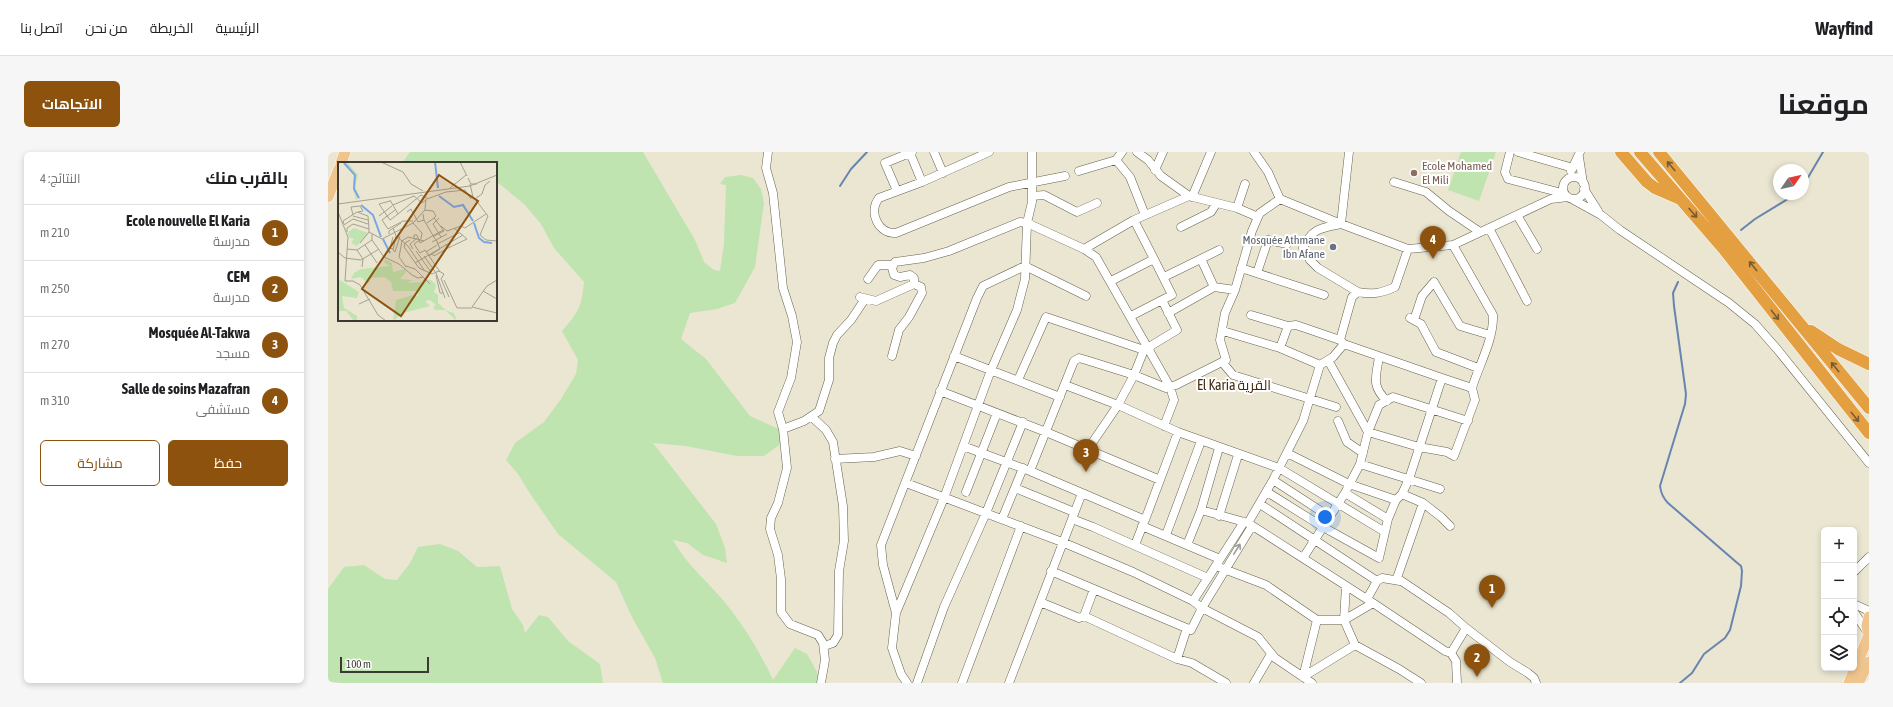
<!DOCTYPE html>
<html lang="ar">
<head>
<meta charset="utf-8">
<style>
	:root { --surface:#fff; --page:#f6f6f6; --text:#202124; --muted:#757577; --line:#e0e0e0; --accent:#8d530e }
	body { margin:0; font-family:"Asap Condensed",Cairo,sans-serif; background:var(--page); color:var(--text); direction:rtl }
	.controls { position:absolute; right:12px; bottom:12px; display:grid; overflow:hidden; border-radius:6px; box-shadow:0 2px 6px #0003 }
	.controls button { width:36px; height:36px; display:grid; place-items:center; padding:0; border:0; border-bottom:1px solid var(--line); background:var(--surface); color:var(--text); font:20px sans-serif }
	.compass { position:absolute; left:1445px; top:12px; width:36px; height:36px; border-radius:50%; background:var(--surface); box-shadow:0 2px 6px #0003; rotate:56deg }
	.scale { position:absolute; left:12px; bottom:10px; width:89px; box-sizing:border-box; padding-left:4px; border:2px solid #3b3931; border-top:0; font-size:11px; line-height:14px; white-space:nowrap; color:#3b3931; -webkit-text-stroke:3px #fff; paint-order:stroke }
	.you { position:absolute; left:997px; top:365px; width:14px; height:14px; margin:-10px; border:3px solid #fff; border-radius:50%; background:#1a73e8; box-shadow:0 0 0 6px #1a73e833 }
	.badge { display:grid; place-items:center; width:26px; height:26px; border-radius:50%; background:var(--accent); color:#fff; font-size:13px; font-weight:700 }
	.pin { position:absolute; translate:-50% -33px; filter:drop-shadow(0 1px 2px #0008) }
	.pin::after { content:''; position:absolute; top:21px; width:14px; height:12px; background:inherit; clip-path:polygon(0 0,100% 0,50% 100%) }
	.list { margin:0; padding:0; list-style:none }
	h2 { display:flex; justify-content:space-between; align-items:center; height:52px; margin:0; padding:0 16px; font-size:17px }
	h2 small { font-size:13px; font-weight:400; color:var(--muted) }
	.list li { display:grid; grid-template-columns:26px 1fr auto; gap:12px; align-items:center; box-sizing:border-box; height:56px; padding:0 16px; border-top:1px solid var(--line) }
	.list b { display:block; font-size:15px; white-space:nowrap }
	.list p { margin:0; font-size:13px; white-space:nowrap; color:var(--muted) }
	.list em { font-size:13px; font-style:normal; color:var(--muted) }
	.actions { display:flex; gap:8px; padding:12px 16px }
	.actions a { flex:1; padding:9px 0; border:1px solid var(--accent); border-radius:6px; text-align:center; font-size:14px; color:var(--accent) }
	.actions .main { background:var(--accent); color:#fff }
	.icon { flex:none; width:22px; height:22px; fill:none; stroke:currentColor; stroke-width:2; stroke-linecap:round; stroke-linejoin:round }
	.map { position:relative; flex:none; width:1541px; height:531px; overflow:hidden; direction:ltr; border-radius:6px }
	header { display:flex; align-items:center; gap:24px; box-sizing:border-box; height:56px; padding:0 20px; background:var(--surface); border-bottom:1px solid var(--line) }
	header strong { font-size:19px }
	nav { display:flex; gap:22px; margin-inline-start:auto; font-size:14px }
	.intro { display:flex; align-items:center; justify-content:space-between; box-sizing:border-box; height:96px; padding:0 24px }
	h1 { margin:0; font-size:28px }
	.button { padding:10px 18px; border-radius:6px; background:var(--accent); color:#fff; font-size:14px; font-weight:700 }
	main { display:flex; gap:24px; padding:0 24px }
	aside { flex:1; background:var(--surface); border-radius:6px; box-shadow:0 2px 6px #0003 }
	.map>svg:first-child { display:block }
	.green { fill:#bfe4b0 }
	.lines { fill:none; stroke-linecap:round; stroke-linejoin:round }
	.stream { stroke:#6885af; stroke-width:2 }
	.minor-casing { stroke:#666250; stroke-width:9 }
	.major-casing { stroke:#fff; stroke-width:12 }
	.highway-casing { stroke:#fff; stroke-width:13 }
	.minor { stroke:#fff; stroke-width:8 }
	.major { stroke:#efc58d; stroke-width:11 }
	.highway { stroke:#e49f41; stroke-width:12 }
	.oneway { stroke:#765d37 }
	.oneway2 { stroke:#9d9c98 }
	.education-dot { fill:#8d6e63; stroke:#fff; stroke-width:1.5 }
	.worship-dot { fill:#6b7280; stroke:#fff; stroke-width:1.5 }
	.labels { text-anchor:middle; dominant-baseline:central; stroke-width:4; stroke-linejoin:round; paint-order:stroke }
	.education-label { font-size:12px; fill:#785e54; stroke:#fff; text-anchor:start }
	.worship-label { font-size:12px; fill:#5b616d; stroke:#fff; text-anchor:end }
	.quarter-label { font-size:14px; fill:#482b0d; stroke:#fff }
	.inset-river { fill:none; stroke:#7ca6e5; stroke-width:2 }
	.inset-road { fill:none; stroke:#a4a191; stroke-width:1 }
	.view { fill:#8d530e; fill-opacity:0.15; stroke:#8d530e; stroke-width:2 }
	.inset-edge { fill:none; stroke:#3b3931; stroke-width:2 }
</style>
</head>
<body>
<header>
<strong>Wayfind</strong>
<nav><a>الرئيسية</a><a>الخريطة</a><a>من نحن</a><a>اتصل بنا</a></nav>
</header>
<div class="intro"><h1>موقعنا</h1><a class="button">الاتجاهات</a></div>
<main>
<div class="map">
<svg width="1541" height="531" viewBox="0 0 1541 531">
	<rect width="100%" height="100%" fill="#eae6d1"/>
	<path class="green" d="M82,0H315L367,88L376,110L386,118L392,119L396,92L398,33L392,32L397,25L413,23L425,26L433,37L436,51L427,115L407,151L389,157L362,161L353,187L378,207L422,264L451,277L458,288L436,304H409L358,294L325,291L388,372L397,396L399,411L375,403L359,391L345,388C357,411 378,428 394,447C415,472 431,498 445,528L467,496L479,502L495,531H335L327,506L304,465L288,430L230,382L203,343L190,322L178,308L187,291L216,270L233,247L248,222L250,208L234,179C250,161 254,154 256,130L226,96L213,72L197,53L168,29V11H74Z
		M1133,0H1168L1151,49L1120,38Z
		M112,392L130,399L149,415L172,414L184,457L195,473L197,481L211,463L220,465L240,489L272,512L275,531H14L0,529V437L16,415L36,413L57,427L69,428L82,411L90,395Z"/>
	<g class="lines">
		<path class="stream" d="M512,34L523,17L539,0
			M1475,34L1495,0
			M1413,78L1427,67L1468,42
			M1350,130L1345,141L1346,154L1358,242L1357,252L1332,334C1333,342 1335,346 1340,351L1407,409L1413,414L1414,419L1413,434L1402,478L1397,486L1376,502L1364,521L1352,531"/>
		<defs>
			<path id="minor" d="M440,0L438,16L445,41L455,136L464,164L469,190L463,226L450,260L455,277L459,316L450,351L443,366L442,377L450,403L453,427V460L462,472L490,483L495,491L497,508L493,531
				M606,0L615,21
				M661,0L594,30L551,46C540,60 550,82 568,81L681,35L737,24
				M794,0L788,8L802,25L817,63
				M809,0L820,8L833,24L861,44L909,56L930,65L932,61L952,47L1013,72L1080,97L1125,93L1223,47L1240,45
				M926,0L940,20L952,47
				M1021,0L1013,72C993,76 984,76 975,96L982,108L990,116L1030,140
				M1182,0L1177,20L1180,27L1230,40
				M1190,0L1245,16
				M582,1L594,30
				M1251,5L1255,31
				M827,18L835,0
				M751,19L788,8
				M1243,19L1252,0
				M1235 36a11 11 0 1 1 22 0a11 11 0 1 1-22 0Z
				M1066,30L1098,40L1121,59L1152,80
				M1256,37L1270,59
				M569,39L557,11L584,0
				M704,44L716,43L749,60L769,51
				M864,45L883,0
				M1244,47L1273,63L1292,78L1401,151L1427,172L1449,197L1541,311
				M909,56L917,32
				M1189,63L1209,97
				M853,75L883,60L888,52
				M1161,76L1199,149
				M756,97L806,68L861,44
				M826,107L844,143L834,148
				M873,107L886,135L907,138
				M913,116L996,143
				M929,121L940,88L959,92
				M836,125L891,98
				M540,127L550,113H565
				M783,129L826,107L806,68
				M532,145L548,149L586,132V126L582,123L572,125L566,123L564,116L567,110L596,106L621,99L692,70L699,71L756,97L768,105L842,235L846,248L836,274
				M840,161L886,135
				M923,163L960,174L952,196
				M803,164L834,148L849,178L816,198L806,223L790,253L850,280L951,316L1057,380
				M1082,166L1093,172L1108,200L1150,216
				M1086,168L1094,144L1106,130L1132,174L1162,183
				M960,174L968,173L1012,188
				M895,179L952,196L992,213
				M564,204L571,178L581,165L594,141L593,135L586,132
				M626,204L732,245
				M1051,205C1048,225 1043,234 1059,249
				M1000,208L1040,280L1091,295L1119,300L1126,304L1147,248L1144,236
				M894,210L905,223L1008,255
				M1114,226L1144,236C1151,213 1166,187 1165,163L1125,93
				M690,228L718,165L816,198
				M737,233L790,253L760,297
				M612,239L718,280L832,328
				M484,265L498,278L505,290L515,354L516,389L511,419L510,483L505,491L496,494
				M1010,269L1019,290L1035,301
				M455,277L476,269L491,259L501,228V206L505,191L509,183L523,168L537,147
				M635,294L702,319
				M959,301L1021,332L1068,348
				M507,307L546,305L572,299L588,304
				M1032,312L1112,337
				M945,328L1002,365
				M578,331L734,390L805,420L865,449L874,456L930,485L947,506L984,531
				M687,336L746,360
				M638,340L669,261
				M939,340L995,375L1051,406L1060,367L1068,348L1074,342L1081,327L1114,226L1016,192
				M754,341L817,368L850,280
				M1017,341L1060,367
				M1074,342L1095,351L1069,426L1121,461L1138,476L1182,510L1200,521L1206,526L1208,531
				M1095,351L1113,365L1122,374
				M932,352L1049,429L1054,426L1072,429
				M873,358L920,371L1045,451
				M891,364L910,303
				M674,367L695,316
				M744,367L765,375L880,426
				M920,371L945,328L975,269L992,213L1005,205L1016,192L1012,188L1024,145L1030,140C1044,143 1054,141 1067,135L1080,97
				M814,374L892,407
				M838,383L873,289
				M807,393L816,370
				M859,393L873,358L891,296
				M975,406L1017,341L1032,312L1040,280L1051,253L1065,245L1140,269
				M888,414L938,433L989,468H1016L1027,493L1071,517L1093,531
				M723,419L863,478L874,456L924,374
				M1526,420L1541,405
				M766,437L756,464L849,507L864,511L898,531
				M1039,447L1049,429
				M865,449L916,370
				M712,450L751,466L756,464
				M1526,452L1541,459
				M1526,460L1540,481
				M568,461L616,346L663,218L689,158L697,127L699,71L704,50V0
				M1016,468L1045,451L1117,499L1123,501
				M1016,468L1018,434
				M849,507L859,476
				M975,525L1027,493
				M975,525L989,468
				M579,531L573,522L564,496L568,461L555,413L553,393L649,146L655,134L697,114L758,144
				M589,531L616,455L658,361L695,270
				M634,531L693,374
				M681,531L754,341L702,319L746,209L751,206L758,208L806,223L838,236L848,233L898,208L892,188L897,161L907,138L924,79L930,65
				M926,531L943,502
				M1129,531L1128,509L1123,501L1138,476"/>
			<path id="major" d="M13,11L17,0
				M0,45L11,17
				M1521,531L1541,483L1539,474L1541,465
				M1530,531L1541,510"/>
			<path id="highway" d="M1293,0L1319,30L1327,36L1350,46
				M1312,0L1395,96L1541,281
				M1331,0L1541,256
				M1483,179L1510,197L1541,212"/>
		</defs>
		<use href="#minor" class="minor-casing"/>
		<use href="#major" class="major-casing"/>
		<use href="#highway" class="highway-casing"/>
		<use href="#minor" class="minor"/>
		<use href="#major" class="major"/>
		<use href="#highway" class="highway"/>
	</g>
	<defs><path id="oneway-shaft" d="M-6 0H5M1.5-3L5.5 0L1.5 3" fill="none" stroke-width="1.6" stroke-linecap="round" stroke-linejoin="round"/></defs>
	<g class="oneway">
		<use href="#oneway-shaft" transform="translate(1343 14) rotate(-130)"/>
		<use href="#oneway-shaft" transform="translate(1365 61) rotate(49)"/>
		<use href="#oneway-shaft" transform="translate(1425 114) rotate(-129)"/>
		<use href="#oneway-shaft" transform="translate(1447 163) rotate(52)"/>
		<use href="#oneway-shaft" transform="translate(1507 215) rotate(-129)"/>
		<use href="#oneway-shaft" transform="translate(1527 265) rotate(51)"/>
	</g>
	<use class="oneway2" href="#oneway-shaft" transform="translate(909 397) rotate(-58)"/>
	<circle class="education-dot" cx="1086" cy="21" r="4"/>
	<circle class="worship-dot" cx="1005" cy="95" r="4"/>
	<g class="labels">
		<g class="education-label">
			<text x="1094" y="14">Ecole Mohamed<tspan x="1094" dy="14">El Mili</tspan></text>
		</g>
		<g class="worship-label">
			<text x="997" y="88">Mosquée Athmane<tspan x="997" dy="14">Ibn Afane</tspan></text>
		</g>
		<g class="quarter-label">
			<text x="906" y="233">El Karia القرية</text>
		</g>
	</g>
	<g transform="translate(10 10)">
		<rect width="159" height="159" fill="#eae6d1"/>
		<path d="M4,0H9L20,13L17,24L22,38L20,36L18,38L15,24L16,13ZM16,66L30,71L19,84L13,81L16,77L11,75L10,70ZM47,97L54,101L55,110L67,107L68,110L62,117L74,118L70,121L85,120V117L93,118L98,123L96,130L100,133V141L109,149L116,151L119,159L107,148H97L95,145L98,143L92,138L87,139L92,144L65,151L55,159L58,138L75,133L80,134V129H55L53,120L46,115L34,116L30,122L23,115L13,117L16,111L23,107L52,104L46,100ZM0,117L21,130L19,136L4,134L6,146L19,154V159H16L8,149H0Z" fill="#bfe4b0"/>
		<path class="inset-river" d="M97,0L100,26M6,1L17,13L16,27L21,36M101,34L116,45L125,43L135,59M23,43L35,53L43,75M136,61L141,76L146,80L154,81M45,77L52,91"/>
		<path class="inset-road" d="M43,0L65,10L73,22L85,29M122,0L129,14M130,16L133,22H139M132,22L135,35M112,26L128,13M138,36L144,32L147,23L152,19M89,37L108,30L127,28L133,37M137,37L150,54M52,38L60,52L83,33L89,36M52,39L41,42L52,58L60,52M0,42L132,24L159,13M55,43L76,34L84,41L88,38M57,48L44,58L50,67L65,59H75M87,48L95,49L98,54L96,56M0,50L10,75L7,119H15L22,123L40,153L48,159M69,50L73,47L80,60L86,58M85,52L86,58L97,77M15,53L13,45L22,44L25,49L20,50M15,54L30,58M41,54L54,44M150,54L142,73L148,78L159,79M101,56L95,62L103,75M75,61L84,71L83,77L76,82L82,91L87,88L102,110M89,61L96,56L106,69L96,74M6,62L5,59L19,50L30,54L31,67M6,63L15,57L30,62M103,64L109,69L123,64L127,66L148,52M55,66L58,74L70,84L86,108M9,70V66L15,62L31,67V70L44,77L75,61L87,48L88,37M34,72V78L46,95L61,102L74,113L80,116L85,115L92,122M51,72V69L63,61M58,74L55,88L57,90L62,74M55,75L52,86L55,87M76,76V73H79L82,81L105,68M72,78L67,81L66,85L81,106L94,112L101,109L106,112L103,117L111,135M94,80L109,72M22,81L31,70M99,82L121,71M108,82L110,86L129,77L116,66M27,83L39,101M9,87L19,88L34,78M75,87L72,82L79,76M19,88L25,97L24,105M78,89L93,110M0,90L7,96L23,98L41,87M88,90L99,83M94,92L96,94L110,86M86,94L98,111L107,136M91,94L102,87L98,77M61,95L64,79L70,75L86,79M61,95L68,105M77,101L125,73M68,104L77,107L85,115M98,113L102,131H105M106,118L119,146H134M159,118L149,124L134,145L159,151M145,129L159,137M21,142L32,137"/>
		<path class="view" d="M101,13L140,39L63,154L24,127Z"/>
		<rect width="159" height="159" class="inset-edge"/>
	</g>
</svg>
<div class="controls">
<button>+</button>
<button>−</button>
<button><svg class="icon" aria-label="locate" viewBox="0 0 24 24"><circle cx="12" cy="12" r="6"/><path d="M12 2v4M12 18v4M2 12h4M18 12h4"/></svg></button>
<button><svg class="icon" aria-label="layers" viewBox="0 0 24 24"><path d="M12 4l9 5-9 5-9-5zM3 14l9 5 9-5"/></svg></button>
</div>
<svg class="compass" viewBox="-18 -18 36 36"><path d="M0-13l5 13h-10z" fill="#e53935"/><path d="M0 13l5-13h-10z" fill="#757577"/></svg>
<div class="scale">100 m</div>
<div class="you"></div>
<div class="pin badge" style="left:1164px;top:456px">1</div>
<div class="pin badge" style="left:1149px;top:525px">2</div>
<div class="pin badge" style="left:758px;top:320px">3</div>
<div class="pin badge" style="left:1105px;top:107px">4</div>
</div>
<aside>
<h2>بالقرب منك<small>النتائج: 4</small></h2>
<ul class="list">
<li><span class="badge">1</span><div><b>Ecole nouvelle El Karia</b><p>مدرسة</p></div><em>210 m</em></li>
<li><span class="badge">2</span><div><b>CEM</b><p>مدرسة</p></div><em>250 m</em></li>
<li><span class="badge">3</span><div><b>Mosquée Al-Takwa</b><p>مسجد</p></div><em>270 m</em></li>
<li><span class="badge">4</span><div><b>Salle de soins Mazafran</b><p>مستشفى</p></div><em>310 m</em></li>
</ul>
<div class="actions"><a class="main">حفظ</a><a>مشاركة</a></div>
</aside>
</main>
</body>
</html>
